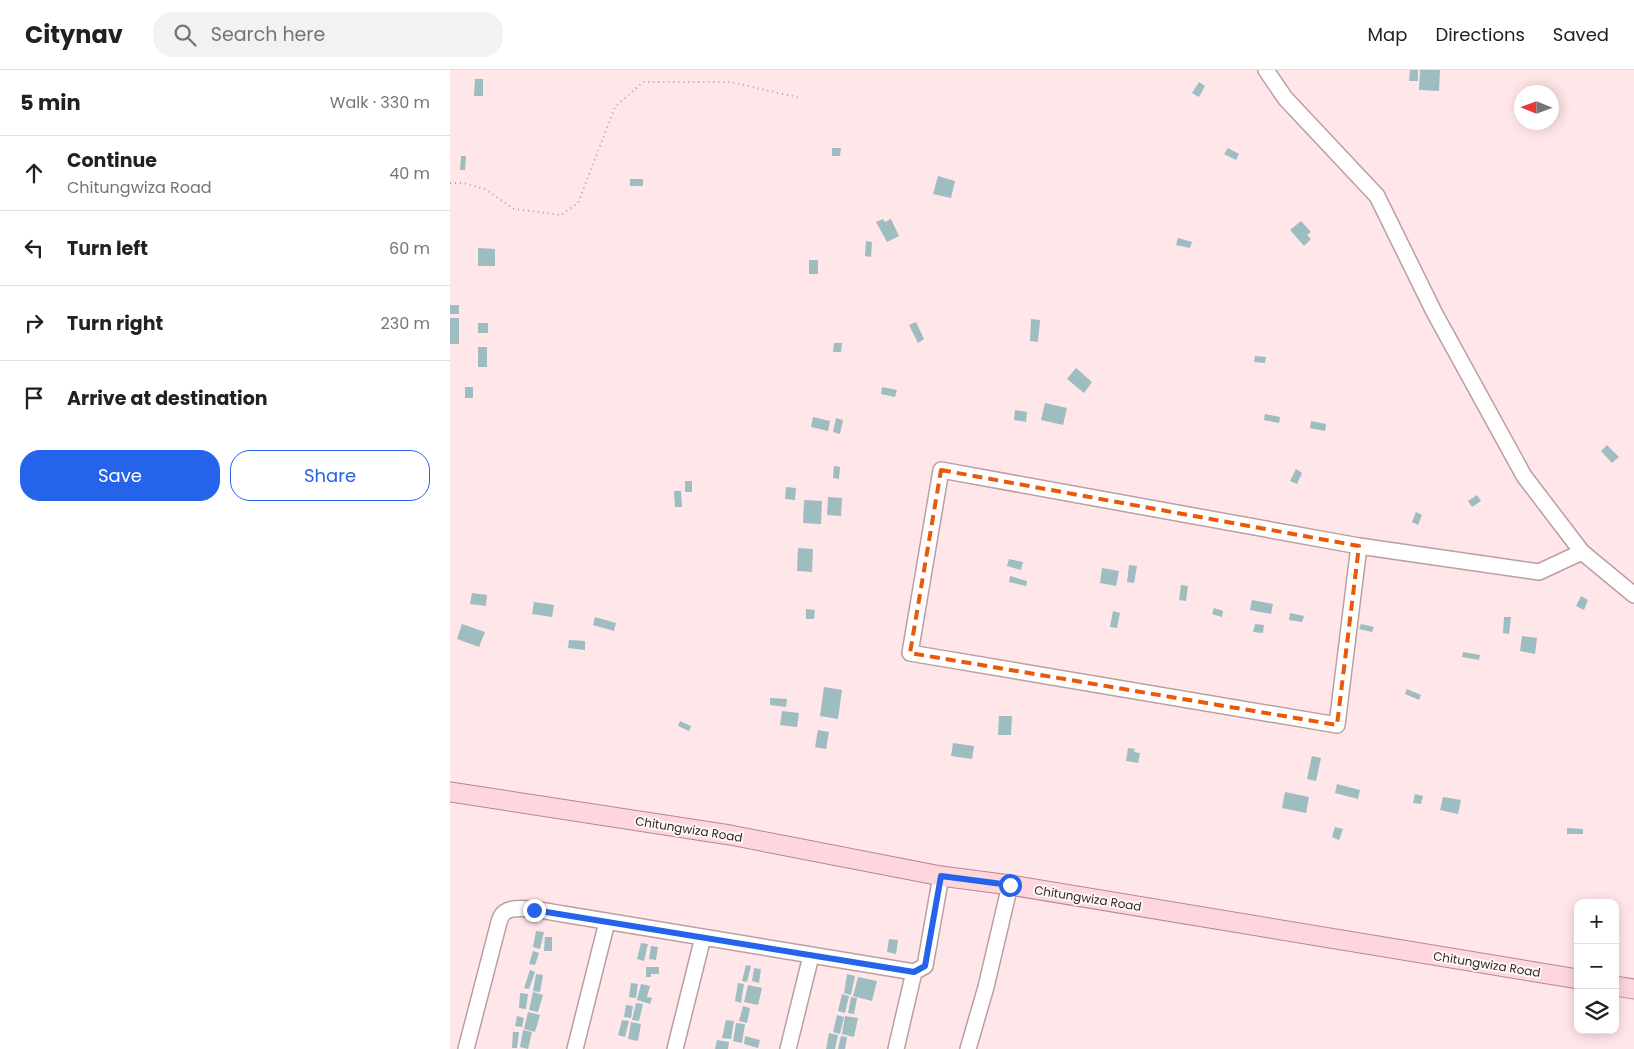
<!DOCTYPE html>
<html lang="en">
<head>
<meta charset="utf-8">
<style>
	:root { --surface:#fff; --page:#f2f2f2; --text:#202124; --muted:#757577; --line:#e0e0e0; --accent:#2563eb }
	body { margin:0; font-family:Poppins,sans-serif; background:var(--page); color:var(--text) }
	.controls { position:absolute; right:15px; bottom:15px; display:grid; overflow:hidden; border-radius:10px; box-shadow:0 2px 12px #0003 }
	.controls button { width:45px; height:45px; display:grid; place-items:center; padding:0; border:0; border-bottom:1px solid var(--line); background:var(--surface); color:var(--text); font:25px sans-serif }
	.compass { position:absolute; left:1064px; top:15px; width:45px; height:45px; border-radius:50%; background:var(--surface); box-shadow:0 2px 12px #0003; rotate:271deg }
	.stop { position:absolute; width:15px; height:15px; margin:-11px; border:4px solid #2563eb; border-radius:50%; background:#fff }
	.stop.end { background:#2563eb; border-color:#fff; box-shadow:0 1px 5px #0008 }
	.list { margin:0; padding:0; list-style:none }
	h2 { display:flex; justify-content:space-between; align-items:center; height:65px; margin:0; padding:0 20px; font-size:21px }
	h2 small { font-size:16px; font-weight:400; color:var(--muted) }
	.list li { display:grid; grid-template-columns:32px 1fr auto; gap:15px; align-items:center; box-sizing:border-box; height:75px; padding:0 20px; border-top:1px solid var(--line) }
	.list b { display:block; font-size:19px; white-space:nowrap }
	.list p { margin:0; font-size:16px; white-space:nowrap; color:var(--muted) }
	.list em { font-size:16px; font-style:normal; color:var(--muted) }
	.actions { display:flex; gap:10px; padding:15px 20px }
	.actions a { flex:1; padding:11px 0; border:1px solid var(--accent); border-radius:20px; text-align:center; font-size:18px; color:var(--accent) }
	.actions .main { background:var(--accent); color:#fff }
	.icon { flex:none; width:28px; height:28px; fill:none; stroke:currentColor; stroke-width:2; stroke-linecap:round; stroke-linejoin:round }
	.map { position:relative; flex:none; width:1184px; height:979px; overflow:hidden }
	header { display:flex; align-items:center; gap:30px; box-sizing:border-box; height:70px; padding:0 25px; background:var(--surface); border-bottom:1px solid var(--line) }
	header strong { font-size:24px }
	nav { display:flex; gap:28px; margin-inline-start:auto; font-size:18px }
	.search { width:350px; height:45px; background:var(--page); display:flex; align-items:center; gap:12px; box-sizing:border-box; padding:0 18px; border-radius:20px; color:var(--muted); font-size:19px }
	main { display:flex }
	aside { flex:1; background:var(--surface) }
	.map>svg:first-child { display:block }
	.building { fill:#9dbdc0 }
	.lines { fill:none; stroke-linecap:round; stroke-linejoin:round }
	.minor-casing { stroke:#bb9ea2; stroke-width:18 }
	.major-casing { stroke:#b6878f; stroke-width:21 }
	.path { stroke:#b39fa1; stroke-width:2; stroke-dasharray:1 4; stroke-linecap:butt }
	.minor { stroke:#fff; stroke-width:15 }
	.major { stroke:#fed6dd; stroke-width:19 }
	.route { stroke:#2563eb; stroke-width:6 }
	.marked { fill:none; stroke:#e8590c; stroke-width:4; stroke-dasharray:10 6; stroke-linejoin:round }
	.labels { text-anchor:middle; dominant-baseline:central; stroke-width:4; stroke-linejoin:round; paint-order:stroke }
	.street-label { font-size:12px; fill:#312628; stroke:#fff8f9 }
</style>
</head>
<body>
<header>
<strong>Citynav</strong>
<div class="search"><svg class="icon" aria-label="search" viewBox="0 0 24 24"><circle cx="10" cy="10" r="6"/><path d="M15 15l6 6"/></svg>Search here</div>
<nav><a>Map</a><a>Directions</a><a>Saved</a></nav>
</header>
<main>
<aside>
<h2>5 min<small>Walk · 330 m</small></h2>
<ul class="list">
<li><svg class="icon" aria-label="ahead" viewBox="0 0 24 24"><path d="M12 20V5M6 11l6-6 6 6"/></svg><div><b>Continue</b><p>Chitungwiza Road</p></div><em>40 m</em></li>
<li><svg class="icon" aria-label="left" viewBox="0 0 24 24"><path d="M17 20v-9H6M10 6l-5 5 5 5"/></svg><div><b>Turn left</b></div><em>60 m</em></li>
<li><svg class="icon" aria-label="right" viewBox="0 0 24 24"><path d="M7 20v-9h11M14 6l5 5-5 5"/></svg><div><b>Turn right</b></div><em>230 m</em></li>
<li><svg class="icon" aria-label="arrive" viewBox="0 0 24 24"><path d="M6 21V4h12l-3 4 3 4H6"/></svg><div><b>Arrive at destination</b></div></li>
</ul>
<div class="actions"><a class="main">Save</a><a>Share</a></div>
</aside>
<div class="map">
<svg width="1184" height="979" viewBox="0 0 1184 979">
	<rect width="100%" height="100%" fill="#ffe6e9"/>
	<path class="building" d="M960,0H968V11H959Z
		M970,0H990L989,21L969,20Z
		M25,9H33V26H24Z
		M749,12L755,16L749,27L742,23Z
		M382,78H391L390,86H382Z
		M778,78L789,84L786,90L774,84Z
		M11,86H16L15,100H10Z
		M488,106L505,111L501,128L483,124Z
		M180,109H193V116H180Z
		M433,149L435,152L441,149L449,166L437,172L426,152Z
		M851,151L861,162L857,165L861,169L854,176L840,160Z
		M728,168L742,172L740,178L726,175Z
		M416,171L422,172L421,187L415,186Z
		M28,178L45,179V196H28Z
		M359,190H368V204H359Z
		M0,235H9V244H0Z
		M0,248H9V274H0Z
		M581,249L590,250L588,272L580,271Z
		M466,252L474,269L468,273L459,255Z
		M28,253H38V263H28Z
		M384,273H392L391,282H383Z
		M28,277H37V297H28Z
		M805,286L816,287L815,293L804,292Z
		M626,298L642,312L634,323L617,309Z
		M15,317H23V328H15Z
		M432,317L447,320L445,327L431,324Z
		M595,333L617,338L613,355L591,350Z
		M565,340L577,342L576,352L564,350Z
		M815,344L830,347L829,353L814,350Z
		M363,347L380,351L378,361L361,357Z
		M386,348L393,350L390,364L383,362Z
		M861,351L876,354L875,361L860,358Z
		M1157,375L1169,387L1162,393L1151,381Z
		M384,396L390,397L389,409L383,408Z
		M846,399L852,403L847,414L840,411Z
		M235,411H242V422H235Z
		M336,417L346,418L345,430L335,429Z
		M224,421H231L232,437H225Z
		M1027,425L1031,431L1022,437L1018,431Z
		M378,427L392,428L391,446L377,445Z
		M354,430L372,431L371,454L353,453Z
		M966,442L972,445L968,455L962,452Z
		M348,478L363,479L362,502L347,501Z
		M559,489L573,492L571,500L557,496Z
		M679,495L687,496L684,513L677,512Z
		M652,498L669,501L666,516L650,513Z
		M560,506L577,511L576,516L559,512Z
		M731,515L738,516L736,531L729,530Z
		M22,523L37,525L36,536L20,534Z
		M1131,526L1138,530L1134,540L1126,536Z
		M802,530L823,534L821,544L800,540Z
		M84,532L104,535L102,547L82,544Z
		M764,538L773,541L772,547L762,544Z
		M356,539L365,540L364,549H356Z
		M663,541L670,543L667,558L660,557Z
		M840,543L854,546L852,552L839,550Z
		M145,547L166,553L164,561L143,555Z
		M1054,547H1061L1059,564L1053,563Z
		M12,554L35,562L29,577L7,569Z
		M805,554L814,555L813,563L803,562Z
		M911,554L924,557L922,562L909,559Z
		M1072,566L1087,568L1085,584L1070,581Z
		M119,570L135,571V580L118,578Z
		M1013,582L1030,585L1029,590L1012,587Z
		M374,617L392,620L388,649L370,646Z
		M957,619L971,625L969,630L955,624Z
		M320,628L337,629L336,637L320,635Z
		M332,641L349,643L347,657L330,655Z
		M549,646H562L561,665H548Z
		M230,651L241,656L239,661L228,656Z
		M368,660L379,662L376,679L365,677Z
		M503,673L524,676L522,689L501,686Z
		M678,678L685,679L684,682L690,683L688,693L676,691Z
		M862,686L871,688L866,711L857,709Z
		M887,714L910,720L908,729L885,723Z
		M835,722L859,727L856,743L832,738Z
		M965,724L973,726L971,734L963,733Z
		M993,727L1011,730L1008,744L990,740Z
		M885,757L893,759L889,770L882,767Z
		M1117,758L1133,759V764H1117Z
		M86,861L94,862L90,879L83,877Z
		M95,867H102V881H94Z
		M439,869L448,870L446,884L437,882Z
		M191,873L198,874L194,891L187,889Z
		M201,876L208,877L206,890L199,889Z
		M83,881L89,883L85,895L79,894Z
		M296,895L301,896L297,912L292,911Z
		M196,897H209V904H201V907H196Z
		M304,898L311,899L309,913L302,911Z
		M80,900L85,902L79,919L74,918Z
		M86,904L93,905L90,922L83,921Z
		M397,904L405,906L401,925L394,923Z
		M408,907L427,911L422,931L403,926Z
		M181,913L188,914L186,928L179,927Z
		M288,913L294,914L291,933L285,931Z
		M191,914L200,916L197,927L202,928L200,934L187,930Z
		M298,915L312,918L308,935L294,932Z
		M83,922L93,925L88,942L79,940Z
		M70,923L78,924L76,939L69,938Z
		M392,924L399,926L395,943L388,941Z
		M401,927L407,928L404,944L398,943Z
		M186,933L193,934L189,951L182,950Z
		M176,935L183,936L181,948L174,947Z
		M293,936L300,938L297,953L289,951Z
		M78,942L90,945L85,962L74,959Z
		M387,945L394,947L390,964L383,962Z
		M67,946L74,948L72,957L65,956Z
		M395,946L408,948L404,967L392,964Z
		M172,950L179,951L175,967L168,965Z
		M276,950L284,951L281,969L272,968Z
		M181,952L191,954L188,971L178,969Z
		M286,953L295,954L292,973L283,971Z
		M73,960L82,962L78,979L70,977Z
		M63,962H69L67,978H62Z
		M379,963L388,965L385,979H376Z
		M295,966L310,970L308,978L294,974Z
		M391,966L397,967L395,979H388Z
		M267,970L279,972L278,979H265Z"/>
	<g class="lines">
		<defs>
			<path id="minor" d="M816,0L835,28L927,126L984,242L1074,406L1132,482L1184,525
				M909,476L887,655L460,583L491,400L909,476L1089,502L1132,482
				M16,979L49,852C50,848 51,845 55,842C65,834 100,842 113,844L464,902
				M125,979L157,852
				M225,979L253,867
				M338,979L361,886
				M446,979L464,902L475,896L491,806
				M518,979L536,917L560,815"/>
			<path id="major" d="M0,722L280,765L491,806L560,815L1128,909
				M1165,916L1184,919"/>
		</defs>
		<use href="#minor" class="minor-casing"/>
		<use href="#major" class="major-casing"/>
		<path class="path" d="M0,113H13L35,119L64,139L111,145L128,133L165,37L193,12H281L350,28"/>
		<use href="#minor" class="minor"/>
		<use href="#major" class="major"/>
	</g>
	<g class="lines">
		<path class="route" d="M84,840L464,902L475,896L491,806L560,815"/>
	</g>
	<path class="marked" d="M491,400L909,476L887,655L460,583Z"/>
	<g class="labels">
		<g class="street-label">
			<text transform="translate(239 759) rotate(9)">Chitungwiza Road</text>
			<text transform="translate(638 828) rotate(9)">Chitungwiza Road</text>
			<text transform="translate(1037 894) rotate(9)">Chitungwiza Road</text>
		</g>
	</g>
</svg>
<div class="controls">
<button>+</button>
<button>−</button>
<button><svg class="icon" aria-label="layers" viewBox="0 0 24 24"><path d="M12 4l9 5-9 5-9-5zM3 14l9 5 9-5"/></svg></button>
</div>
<svg class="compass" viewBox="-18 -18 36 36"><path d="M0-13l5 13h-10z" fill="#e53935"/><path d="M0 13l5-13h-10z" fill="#757577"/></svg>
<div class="stop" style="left:560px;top:815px"></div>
<div class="stop end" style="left:84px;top:840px"></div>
</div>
</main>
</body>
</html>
